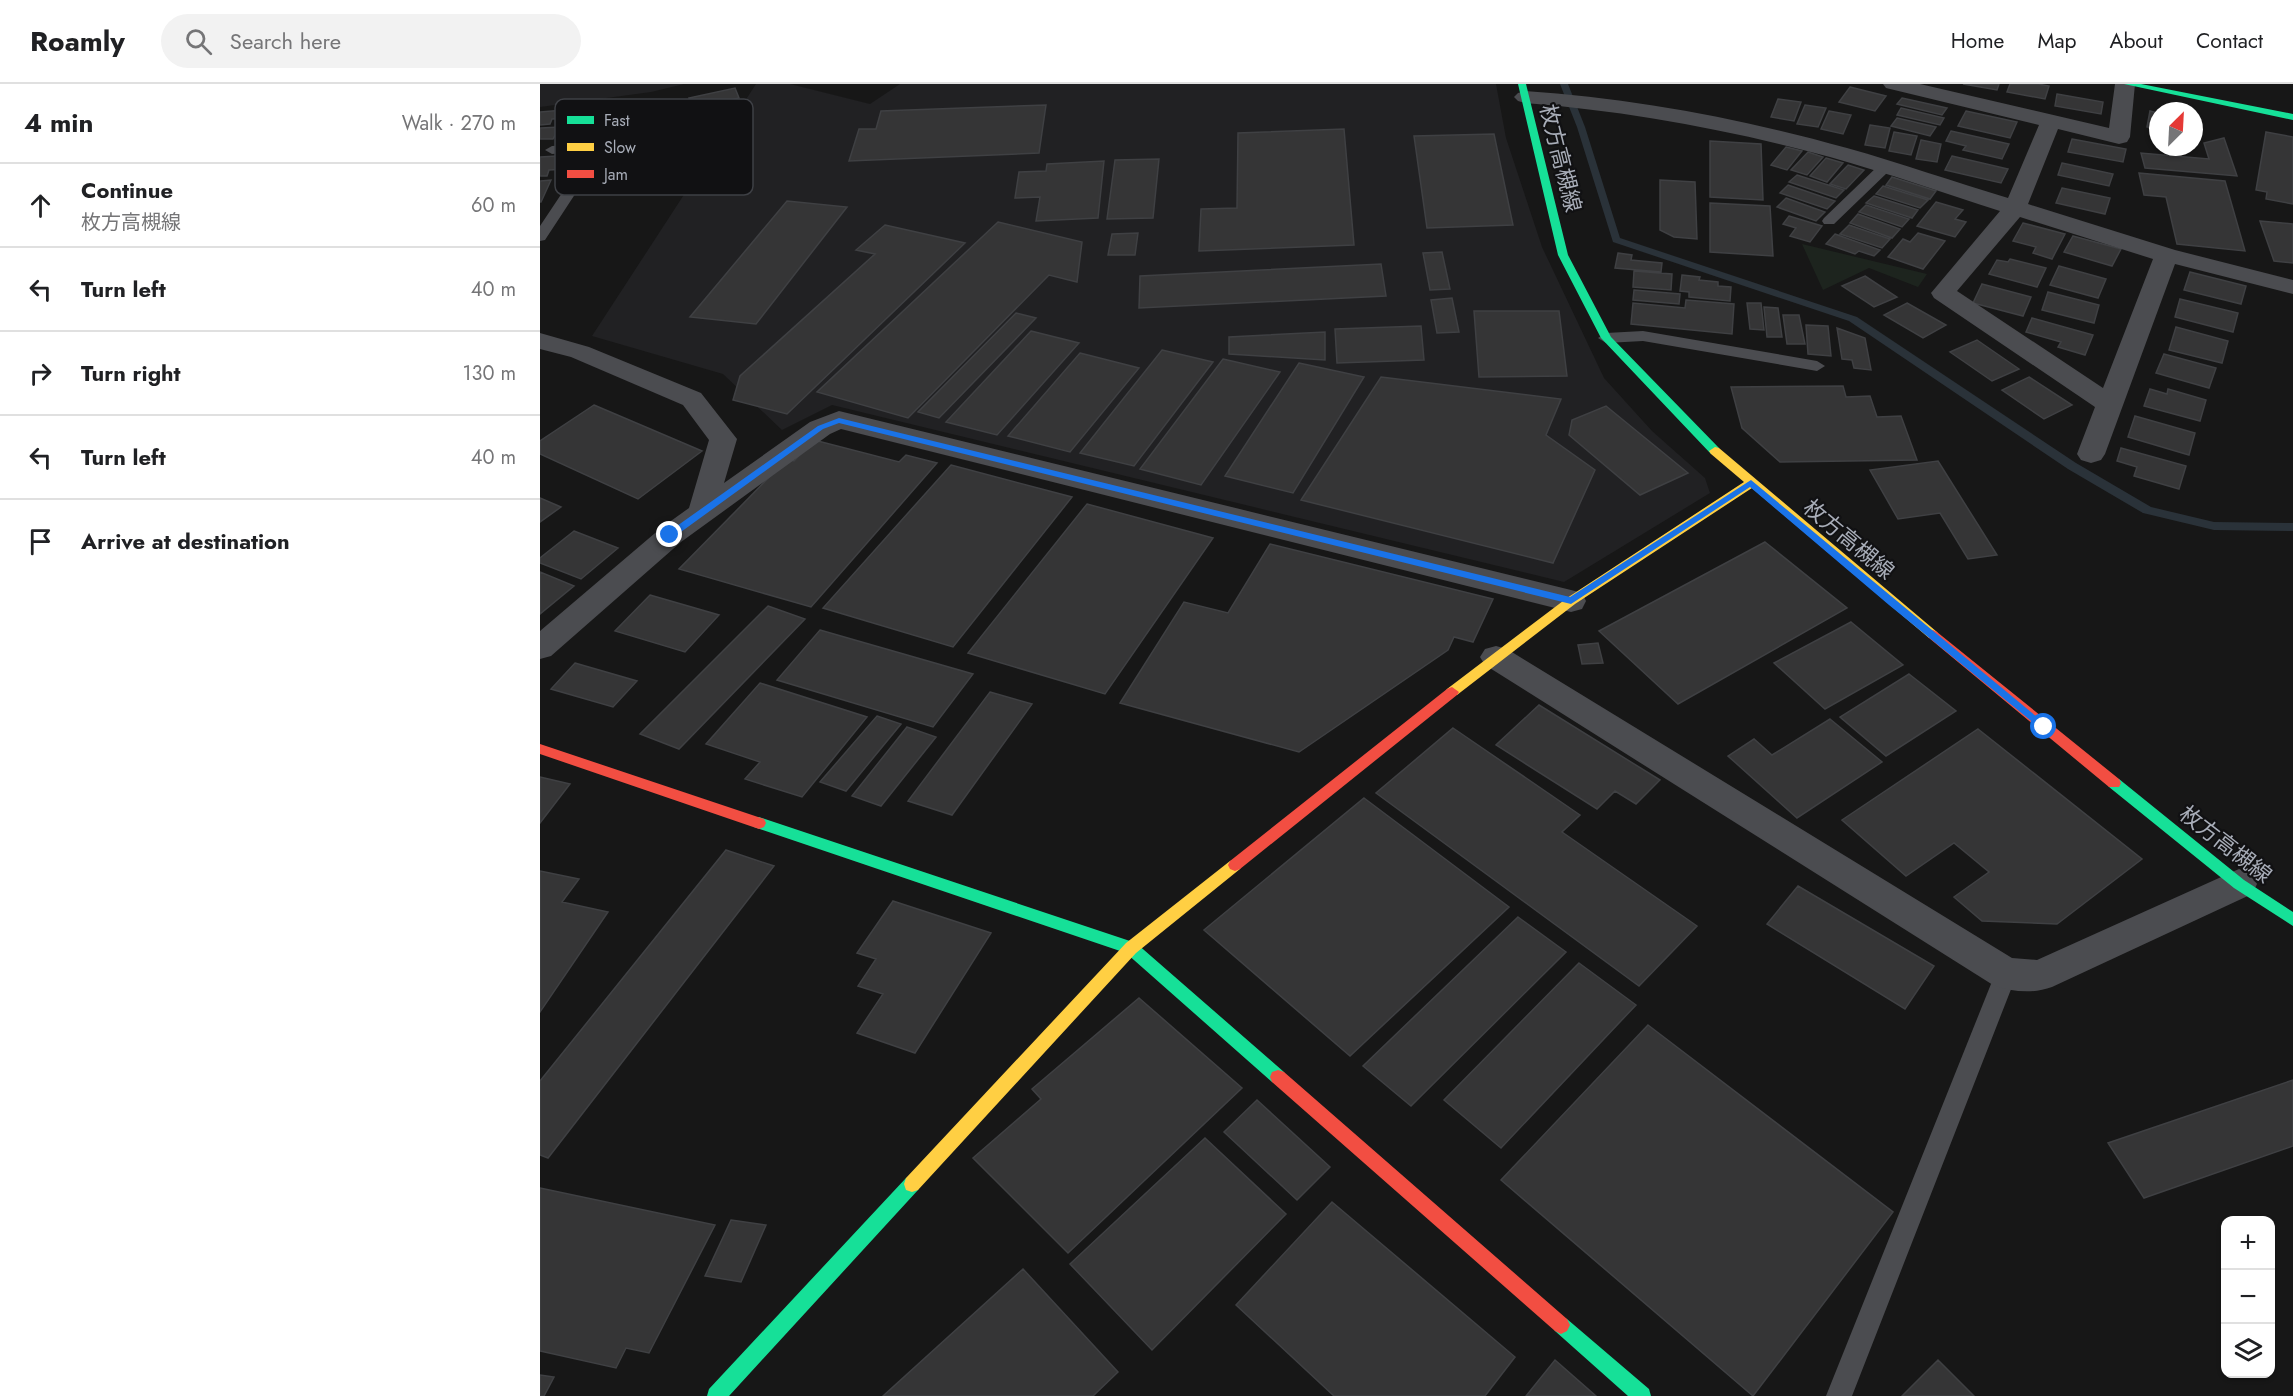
<!DOCTYPE html>
<html lang="en">
<head>
<meta charset="utf-8">
<style>
	:root { --surface:#fff; --page:#f2f2f2; --text:#202124; --muted:#757577; --line:#e0e0e0 }
	body { margin:0; font-family:Jost,"Noto Sans JP",sans-serif; background:var(--page); color:var(--text) }
	.controls { position:absolute; right:18px; bottom:18px; display:grid; overflow:hidden; border-radius:12px; box-shadow:0 2px 4px #0004 }
	.controls button { width:54px; height:54px; display:grid; place-items:center; padding:0; border:0; border-bottom:2px solid var(--line); background:var(--surface); color:var(--text); font:30px sans-serif }
	.compass { position:absolute; left:1609px; top:18px; width:54px; height:54px; border-radius:50%; background:var(--surface); box-shadow:0 2px 4px #0004; rotate:24deg }
	.stop { position:absolute; width:18px; height:18px; margin:-14px; border:4px solid #1a73e8; border-radius:50%; background:#fff }
	.stop.end { background:#1a73e8; border-color:#fff; box-shadow:0 2px 6px #0008 }
	.list { margin:0; padding:0; list-style:none }
	h2 { display:flex; justify-content:space-between; align-items:center; height:78px; margin:0; padding:0 24px; font-size:26px }
	h2 small { font-size:20px; font-weight:400; color:var(--muted) }
	.list li { display:grid; grid-template-columns:39px 1fr auto; gap:18px; align-items:center; box-sizing:border-box; height:84px; padding:0 24px; border-top:2px solid var(--line) }
	.list b { display:block; font-size:22px; white-space:nowrap }
	.list p { margin:0; font-size:20px; white-space:nowrap; color:var(--muted) }
	.list em { font-size:20px; font-style:normal; color:var(--muted) }
	.icon { flex:none; width:33px; height:33px; fill:none; stroke:currentColor; stroke-width:2; stroke-linecap:round; stroke-linejoin:round }
	.map { position:relative; flex:none; width:1753px; height:1312px; overflow:hidden }
	header { display:flex; align-items:center; gap:36px; box-sizing:border-box; height:84px; padding:0 30px; background:var(--surface); border-bottom:2px solid var(--line) }
	header strong { font-size:28px }
	nav { display:flex; gap:33px; margin-inline-start:auto; font-size:21px }
	.search { width:420px; height:54px; background:var(--page); display:flex; align-items:center; gap:15px; box-sizing:border-box; padding:0 21px; border-radius:33px; color:var(--muted); font-size:22px }
	main { display:flex }
	aside { flex:1; background:var(--surface) }
	.map>svg:first-child { display:block }
	.built { fill:#212123 }
	.green { fill:#1d241e }
	.lines { fill:none; stroke-linecap:round; stroke-linejoin:round }
	.stream { fill:#2a3239; fill-rule:evenodd }
	.building { fill:#353536; stroke:#3f4043; stroke-width:1.5 }
	.lane { fill:#4b4c50; fill-rule:evenodd }
	.street { fill:#4b4c50; fill-rule:evenodd }
	.fast { fill:#16e098; fill-rule:evenodd }
	.slow { fill:#ffcf43; fill-rule:evenodd }
	.jam { fill:#f24e42; fill-rule:evenodd }
	.route { fill:#1a73e8 }
	.labels { text-anchor:middle; dominant-baseline:central; stroke-width:4.5; stroke-linejoin:round; paint-order:stroke }
	.street-label { font-size:22px; fill:#a8adb8; stroke:#111113 }
	.key { fill:#111113; stroke:#3e4045; stroke-width:1.5 }
	.key-label { font-size:16px; fill:#a8adb8 }
</style>
</head>
<body>
<header>
<strong>Roamly</strong>
<div class="search"><svg class="icon" aria-label="search" viewBox="0 0 24 24"><circle cx="10" cy="10" r="6"/><path d="M15 15l6 6"/></svg>Search here</div>
<nav><a>Home</a><a>Map</a><a>About</a><a>Contact</a></nav>
</header>
<main>
<aside>
<h2>4 min<small>Walk · 270 m</small></h2>
<ul class="list">
<li><svg class="icon" aria-label="ahead" viewBox="0 0 24 24"><path d="M12 20V5M6 11l6-6 6 6"/></svg><div><b>Continue</b><p>枚方高槻線</p></div><em>60 m</em></li>
<li><svg class="icon" aria-label="left" viewBox="0 0 24 24"><path d="M17 20v-9H6M10 6l-5 5 5 5"/></svg><div><b>Turn left</b></div><em>40 m</em></li>
<li><svg class="icon" aria-label="right" viewBox="0 0 24 24"><path d="M7 20v-9h11M14 6l5 5-5 5"/></svg><div><b>Turn right</b></div><em>130 m</em></li>
<li><svg class="icon" aria-label="left" viewBox="0 0 24 24"><path d="M17 20v-9H6M10 6l-5 5 5 5"/></svg><div><b>Turn left</b></div><em>40 m</em></li>
<li><svg class="icon" aria-label="arrive" viewBox="0 0 24 24"><path d="M6 21V4h12l-3 4 3 4H6"/></svg><div><b>Arrive at destination</b></div></li>
</ul>
</aside>
<div class="map">
<svg width="1753" height="1312" viewBox="0 0 1753 1312">
	<rect width="100%" height="100%" fill="#171717"/>
	<path class="built" d="M0,0H144L111,8L0,23Z
		M216,0H250L330,20L360,0H956L966,54L1002,163L1064,294L1112,347L1165,394L1170,409L1024,498L292,321L242,346L183,290L52,252Z"/>
	<path class="green" d="M1262,160L1387,190L1378,203L1329,184L1283,206Z"/>
	<g class="lines">
		<path class="stream" d="M1020,0H1028L1045,43L1080,154L1317,233L1536,379L1611,423L1674,438L1753,439V447L1674,446L1603,429L1528,385L1309,237L1073,158L1037,43Z"/>
	</g>
	<path class="building" d="M1423,0H1459L1457,6Z
		M1470,0H1498L1509,2L1505,15L1467,8Z
		M1310,3L1346,12L1335,27L1299,18Z
		M195,4L199,14L169,21L167,19L153,22L149,14Z
		M1517,10L1563,18L1561,30L1515,22Z
		M1362,14L1407,24L1402,31L1357,20Z
		M1238,15L1261,18L1254,37L1231,33Z
		M506,21L499,69L309,77L319,45H336L341,27Z
		M1265,21L1286,24L1278,43L1257,40Z
		M1361,24L1404,34L1400,41L1357,31Z
		M35,25L31,34L12,35L10,40L0,41V28Z
		M1289,27L1311,31L1303,50L1281,45Z
		M1426,27L1477,38L1470,54L1418,42Z
		M1610,27L1618,29V45L1607,43Z
		M1357,34L1396,43L1390,52L1351,42Z
		M1330,41L1350,44L1345,64L1325,61Z
		M20,43L13,55H0V44Z
		M804,45L814,161L659,167L661,125L697,124L698,49Z
		M1411,47L1469,60L1462,75L1423,66L1426,62L1406,57Z
		M1354,48L1377,52L1371,71L1349,67Z
		M1726,48L1753,53V120L1726,115L1727,108L1716,106Z
		M954,50L973,141L887,144L874,52Z
		M1684,54L1697,92L1605,84L1601,69L1669,75L1664,59Z
		M1532,55L1586,65L1583,78L1528,68Z
		M1381,56L1401,60L1397,78L1376,75Z
		M1170,57L1221,60L1223,116L1170,113Z
		M1246,63L1262,67L1247,86L1231,81Z
		M1268,68L1283,73L1267,91L1251,86Z
		M33,71L26,85L9,86L7,92H0V73Z
		M1412,72L1468,85L1461,99L1405,86Z
		M1286,74L1303,79L1287,98L1270,92Z
		M619,75L613,134L567,135L575,76Z
		M564,77L558,134L496,137L500,113L475,114L479,88L506,87L507,80Z
		M1522,79L1573,90L1569,102L1518,91Z
		M1308,81L1324,86L1306,105L1290,100Z
		M1599,89L1685,97L1705,167L1637,160L1626,113L1604,111Z
		M1257,91L1304,106L1296,114L1249,98Z
		M1352,93L1396,107L1390,115L1346,101Z
		M11,96L1,118H0V97Z
		M1120,96L1155,98L1157,155L1134,153L1120,146Z
		M1248,101L1295,117L1287,125L1240,109Z
		M1343,102L1388,116L1380,124L1336,110Z
		M1522,104L1570,114L1565,130L1516,119Z
		M1334,112L1378,126L1372,134L1326,119Z
		M1246,114L1285,128L1276,137L1237,123Z
		M247,117L307,123L216,240L150,233Z
		M1396,118L1423,126L1415,135L1426,138L1415,153L1377,142Z
		M1170,119L1230,122L1233,172L1170,168Z
		M1326,121L1369,135L1362,143L1319,128Z
		M1318,130L1360,145L1352,154L1310,139Z
		M1249,132L1282,142L1270,158L1250,152L1256,144L1243,140Z
		M1720,137L1753,140V179L1734,177Z
		M458,138L542,158L537,198L509,191L368,334L277,308Z
		M1483,139L1525,150L1512,175L1493,169L1496,163L1473,157Z
		M345,141L425,159L247,330L193,316L200,292L335,170L316,166Z
		M1309,141L1350,155L1342,164L1300,150Z
		M598,149L595,171H568L572,150Z
		M1378,149L1405,157L1383,185L1348,173L1363,155L1370,158Z
		M1295,150L1340,166L1334,172L1319,167L1315,170L1286,160Z
		M1533,152L1581,165L1572,182L1524,168Z
		M902,168L910,205L890,206L883,169Z
		M1078,169L1092,171L1091,176L1122,179L1121,188L1075,184Z
		M1470,175L1506,184L1497,203L1449,190L1457,176L1468,178Z
		M841,180L846,212L599,224L600,192Z
		M1519,182L1566,195L1558,214L1510,201Z
		M1094,187L1132,190L1131,206L1093,203Z
		M1650,188L1706,202L1701,220L1644,206Z
		M1142,191L1160,193L1159,196L1178,198V202L1191,203L1190,217L1149,213V208L1140,207Z
		M1325,192L1357,213L1334,223L1302,202Z
		M1442,200L1491,213L1483,232L1433,219Z
		M1094,206L1140,210L1139,220L1093,216Z
		M1508,208L1559,221L1554,239L1502,226Z
		M912,214L919,248L897,249L891,216Z
		M1640,215L1698,229L1693,248L1635,233Z
		M1146,216L1194,220L1192,250L1091,240L1093,219L1145,224Z
		M1207,219H1221L1224,246L1210,245Z
		M1367,219L1406,241L1383,254L1344,231Z
		M1224,223L1238,224L1242,253H1227Z
		M934,227H1019L1027,292L939,293Z
		M476,229L496,234L399,334L378,328Z
		M1243,231H1259L1265,260H1247Z
		M1492,234L1553,251L1545,271L1518,263L1521,258L1486,248Z
		M1266,241L1288,242L1291,272L1268,270Z
		M881,242L884,276L797,279L795,245Z
		M1636,243L1688,257L1682,279L1629,266Z
		M1297,244L1325,254L1331,286L1314,284L1312,276L1302,275Z
		M491,247L539,259L457,351L406,338Z
		M785,248V276L689,270V253Z
		M1437,256L1479,285L1452,297L1410,268Z
		M622,266L673,278L594,382L540,369Z
		M540,269L599,284L530,368L468,352Z
		M1624,270L1676,284L1669,304L1616,289Z
		M683,275L740,288L661,401L600,385Z
		M759,279L824,293L753,409L685,392Z
		M841,293L1021,315L1006,351L1055,386L1013,479L761,416Z
		M1489,293L1532,321L1504,335L1462,306Z
		M1303,302L1306,313L1330,312L1337,333L1361,332L1377,376L1240,378L1202,344L1191,303Z
		M1610,305L1627,310L1628,305L1666,316L1660,337L1604,322Z
		M54,321L162,367L98,415L0,370V357Z
		M1066,322L1148,389L1100,411L1029,351L1032,336Z
		M1595,332L1655,349L1649,371L1588,353Z
		M274,356L359,378L366,371L397,379L271,523L139,485L247,375L254,377Z
		M1581,364L1646,382L1639,405L1594,392L1597,383L1577,377Z
		M1398,377L1457,471L1428,475L1400,429L1358,435L1330,386Z
		M411,381L532,413L413,563L283,524Z
		M0,414L21,423L0,438Z
		M547,420L673,454L565,610L428,569Z
		M34,447L78,464L41,495L0,479V474Z
		M1225,458L1307,524L1138,620L1059,547Z
		M730,460L953,515L933,558L914,553L908,566L759,668L580,619L644,518L688,529Z
		M0,488L34,502L0,530Z
		M110,511L179,531L145,568L75,547Z
		M228,522L265,535L139,665L100,650Z
		M1311,538L1363,581L1285,625L1234,579Z
		M280,546L433,590L393,643L237,596Z
		M1058,559L1063,579L1042,580L1038,561Z
		M35,579L97,597L73,623L11,605Z
		M1369,590L1416,627L1346,672L1300,633Z
		M220,599L327,633L262,713L205,695L220,678L166,660Z
		M450,608L492,620L412,731L368,717Z
		M999,621L1120,696L1096,720L1075,707L1057,725L956,661Z
		M337,632L361,640L306,707L280,698Z
		M1290,635L1342,678L1257,734L1188,672L1214,655L1232,671Z
		M367,643L396,653L341,722L312,712Z
		M913,644L1040,731L1022,748L1157,842L1099,902L836,709Z
		M1438,645L1602,775L1517,840L1442,837L1414,813L1449,788L1414,759L1366,792L1302,736Z
		M0,693L30,700L0,739Z
		M824,714L969,823L810,972L664,846Z
		M186,766L234,782L8,1074L0,1071V997Z
		M0,787L39,795L22,818L68,828L0,928Z
		M1258,802L1394,882L1365,925L1227,840Z
		M353,817L451,849L375,969L317,949L343,910L318,902L336,875L317,869Z
		M978,833L1026,868L871,1022L823,982Z
		M1039,879L1096,921L961,1064L904,1016Z
		M599,914L702,1004L528,1169L433,1074L501,1015L492,1005Z
		M1108,941L1353,1128L1213,1312L961,1096Z
		M1753,996V1062L1604,1114L1568,1059Z
		M717,1016L790,1083L757,1116L684,1048Z
		M665,1054L746,1130L612,1266L530,1180Z
		M0,1104L175,1141L109,1269L86,1264L76,1284L0,1267Z
		M792,1118L975,1273L945,1312H794L696,1221Z
		M191,1136L226,1141L201,1198L165,1192Z
		M483,1185L578,1288L553,1312H343Z
		M1015,1276L1056,1312H986Z
		M1398,1276L1434,1312H1362Z
		M0,1291L14,1293L4,1312H0Z"/>
	<g class="lines">
		<path class="lane" d="M43,39L49,43L44,59L158,50L164,54L158,58L64,66L5,156L0,157V142L50,67L12,70L5,66L12,62L31,61L37,43Z
			M1344,80L1349,81L1351,84L1349,87L1294,140H1284L1282,137L1284,134L1339,81Z
			M1103,247L1277,277L1285,282L1277,287L1103,257L1066,259L1058,254L1066,249Z
			M1466,880L1474,883L1477,890L1312,1312H1286L1455,890L1458,883Z"/>
		<path class="street" d="M1343,0H1380L1569,44L1575,0H1595L1590,53L1587,58L1579,60L1518,45L1488,120L1635,166L1753,196V210L1635,180L1565,370L1561,376L1551,379L1541,376L1537,370L1555,323L1394,214L1391,209L1460,127C1404,109 1347,89 1290,73C1191,46 1087,27 985,19L978,17L974,13L978,9L985,7C1093,14 1203,35 1307,64C1361,79 1414,98 1468,114L1499,41L1346,4ZM1480,133L1613,175L1563,304L1417,207Z
			M0,249L49,263L161,309L197,355L184,399L270,338L299,327L1031,506L1042,509L1046,517L1042,525L1031,528L301,345L290,350L141,458L11,572L0,575V547L121,444L149,424L169,356L143,321L31,273L0,265Z
			M956,562L967,565L1472,874L1497,876L1699,785L1712,790L1717,800L1712,810L1512,903C1493,910 1472,908 1453,901L945,581L940,573L945,565Z"/>
		<path class="fast" d="M978,0H986L1028,171L1071,253L1179,364V370H1171L1061,254L1018,171Z
			M1584,0H1601L1753,30V36Z
			M1574,694L1579,695L1704,796L1753,828V842L1694,804L1569,703L1567,699L1569,695Z
			M219,733L596,859L744,988L746,993L744,998L738,1000L732,998L586,869L214,743L212,739L214,735Z
			M372,1092L378,1094L380,1100L378,1106L189,1312H167L169,1305L366,1094Z
			M1021,1232L1027,1235L1109,1305L1111,1312H1088L1015,1247L1012,1241L1015,1235Z"/>
		<path class="slow" d="M1175,363L1179,364L1397,548L1399,551L1397,554H1389L1212,404L1035,520L917,611H907L905,608L907,605L1027,514L1204,398L1171,370L1169,367Z
			M695,775L700,777L702,781L700,785L596,869L378,1106L372,1108L366,1106L364,1100L366,1094L586,859L690,777Z"/>
		<path class="jam" d="M1393,546L1397,548L1579,695L1581,699L1579,703H1569L1389,554L1387,551L1389,548Z
			M912,603L919,608L917,611L700,785L695,787L690,785L688,781L690,777L907,605Z
			M0,660L224,735L226,739L224,743L219,745L0,670Z
			M738,986L744,988L1027,1235L1030,1241L1027,1247L1021,1250L1015,1247L732,998L730,993L732,988Z"/>
	</g>
	<path class="route" d="M299,334L1030,513L1211,396L1509,643L1504,646L1501,645L1349,521L1210,403L1031,520L299,339L283,345L134,453H127V449L278,342Z"/>
	<g class="labels">
		<g class="street-label">
			<text transform="translate(1021 74) rotate(76)">枚方高槻線</text>
			<text transform="translate(1309 455) rotate(40)">枚方高槻線</text>
			<text transform="translate(1686 760) rotate(38)">枚方高槻線</text>
		</g>
	</g>
	<rect x="15" y="15" width="198" height="96" rx="9" class="key"/>
	<rect x="27" y="32" width="27" height="8" fill="#16e098"/>
	<rect x="27" y="59" width="27" height="8" fill="#ffcf43"/>
	<rect x="27" y="86" width="27" height="8" fill="#f24e42"/>
	<g class="key-label">
		<text x="64" y="42">Fast</text>
		<text x="64" y="69">Slow</text>
		<text x="64" y="96">Jam</text>
	</g>
</svg>
<div class="controls">
<button>+</button>
<button>−</button>
<button><svg class="icon" aria-label="layers" viewBox="0 0 24 24"><path d="M12 4l9 5-9 5-9-5zM3 14l9 5 9-5"/></svg></button>
</div>
<svg class="compass" viewBox="-18 -18 36 36"><path d="M0-13l5 13h-10z" fill="#e53935"/><path d="M0 13l5-13h-10z" fill="#757577"/></svg>
<div class="stop" style="left:1504px;top:643px"></div>
<div class="stop end" style="left:130px;top:451px"></div>
</div>
</main>
</body>
</html>
